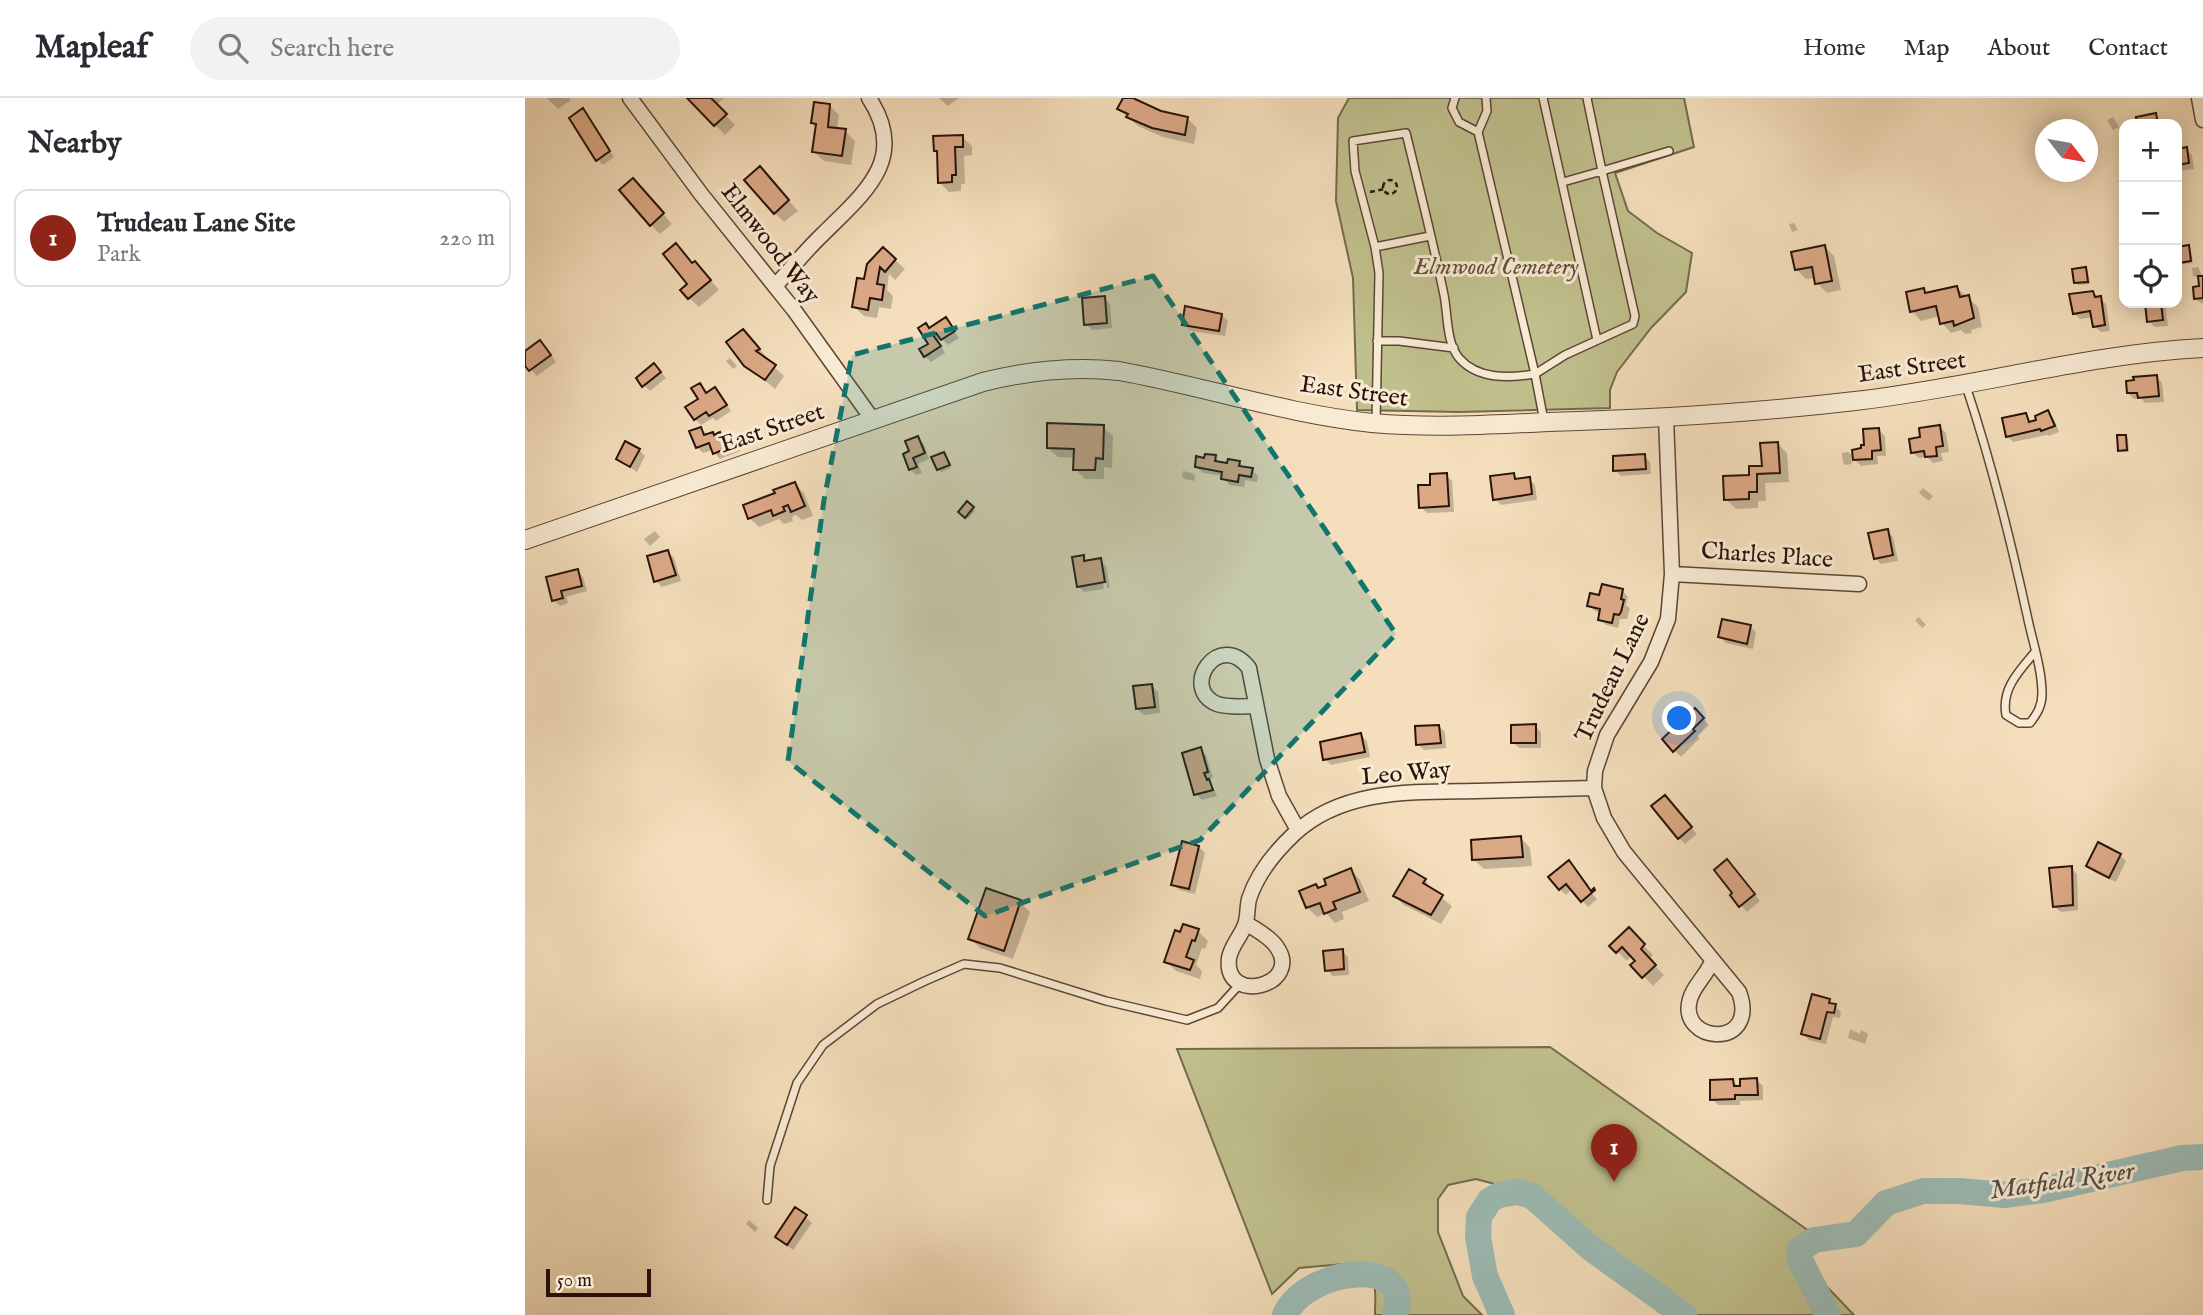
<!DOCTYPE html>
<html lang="en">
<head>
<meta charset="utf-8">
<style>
	:root { --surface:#fff; --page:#f2f2f3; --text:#2b2b33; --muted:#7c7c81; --line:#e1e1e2; --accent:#8f2418 }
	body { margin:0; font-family:"IM FELL English",serif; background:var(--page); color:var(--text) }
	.controls { position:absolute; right:21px; top:21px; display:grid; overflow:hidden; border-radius:14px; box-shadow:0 4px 18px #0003 }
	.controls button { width:63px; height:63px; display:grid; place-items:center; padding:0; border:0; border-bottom:2px solid var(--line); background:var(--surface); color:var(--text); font:35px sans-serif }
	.compass { position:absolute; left:1510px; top:21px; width:63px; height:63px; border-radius:50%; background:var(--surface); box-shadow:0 4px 18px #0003; rotate:121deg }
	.scale { position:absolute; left:21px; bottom:18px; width:105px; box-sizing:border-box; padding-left:7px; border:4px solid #29130a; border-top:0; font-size:19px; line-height:24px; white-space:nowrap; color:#29130a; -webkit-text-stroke:5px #f8ead3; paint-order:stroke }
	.you { position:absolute; left:1155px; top:621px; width:24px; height:24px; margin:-18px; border:5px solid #fff; border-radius:50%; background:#1a73e8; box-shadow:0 0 0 10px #1a73e833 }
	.badge { display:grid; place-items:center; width:46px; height:46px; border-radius:50%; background:var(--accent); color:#fff; font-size:23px; font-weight:700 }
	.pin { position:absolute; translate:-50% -58px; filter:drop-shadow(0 2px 4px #0008) }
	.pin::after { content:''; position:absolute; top:37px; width:24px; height:21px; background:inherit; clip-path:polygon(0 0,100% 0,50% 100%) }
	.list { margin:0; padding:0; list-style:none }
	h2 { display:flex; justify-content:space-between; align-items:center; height:91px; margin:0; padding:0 28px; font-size:30px }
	h2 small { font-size:23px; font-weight:400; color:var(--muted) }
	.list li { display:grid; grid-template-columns:46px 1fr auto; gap:21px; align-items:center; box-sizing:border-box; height:98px; margin:0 14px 14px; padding:0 14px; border:2px solid var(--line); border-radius:14px }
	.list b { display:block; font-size:26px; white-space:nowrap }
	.list p { margin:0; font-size:23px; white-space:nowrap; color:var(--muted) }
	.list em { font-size:23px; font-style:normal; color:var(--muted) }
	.icon { flex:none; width:38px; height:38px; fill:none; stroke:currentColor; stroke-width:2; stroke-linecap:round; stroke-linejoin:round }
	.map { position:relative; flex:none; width:1678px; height:1217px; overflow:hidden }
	header { display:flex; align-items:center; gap:42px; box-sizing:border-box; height:98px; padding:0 35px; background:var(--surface); border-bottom:2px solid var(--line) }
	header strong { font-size:33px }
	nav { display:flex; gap:38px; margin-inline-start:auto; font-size:24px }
	.search { width:490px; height:63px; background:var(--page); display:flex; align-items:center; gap:18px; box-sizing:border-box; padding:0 24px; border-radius:38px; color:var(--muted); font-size:26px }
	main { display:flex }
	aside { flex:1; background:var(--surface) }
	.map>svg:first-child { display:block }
	.green { fill:#c0c08d; stroke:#746a4c; stroke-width:2 }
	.shadow { fill:#0003 }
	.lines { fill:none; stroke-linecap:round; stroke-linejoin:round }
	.river { stroke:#9cbbb5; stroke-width:26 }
	.building { fill:#dca986; stroke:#29130a; stroke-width:2 }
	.service-casing { stroke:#5c4636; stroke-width:10 }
	.minor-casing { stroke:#5c4636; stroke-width:17 }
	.tertiary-casing { stroke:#5c4636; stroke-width:20 }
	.path { stroke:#29130a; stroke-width:2.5; stroke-dasharray:5 3.5; stroke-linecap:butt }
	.service { stroke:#f8ead3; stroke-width:7 }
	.minor { stroke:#f8ead3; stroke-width:14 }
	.tertiary { stroke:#f8ead3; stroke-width:18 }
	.marked { fill:#0f766e; fill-opacity:0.2; stroke:#0f766e; stroke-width:5; stroke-dasharray:14 9; stroke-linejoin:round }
	.labels { text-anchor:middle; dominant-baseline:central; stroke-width:6; stroke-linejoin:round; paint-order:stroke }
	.street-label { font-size:24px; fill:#29130a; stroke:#f8ead3 }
	.park-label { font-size:24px; font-style:italic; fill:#5e5038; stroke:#f8ead3 }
	.water-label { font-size:26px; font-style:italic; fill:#514e46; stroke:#f8ead3 }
</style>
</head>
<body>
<header>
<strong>Mapleaf</strong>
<div class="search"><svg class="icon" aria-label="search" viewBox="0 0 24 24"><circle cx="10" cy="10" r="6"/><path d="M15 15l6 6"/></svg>Search here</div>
<nav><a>Home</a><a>Map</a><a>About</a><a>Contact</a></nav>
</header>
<main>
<aside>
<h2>Nearby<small></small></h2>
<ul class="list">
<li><span class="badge">1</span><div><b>Trudeau Lane Site</b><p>Park</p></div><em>220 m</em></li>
</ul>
</aside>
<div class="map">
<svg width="1678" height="1217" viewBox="0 0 1678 1217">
	<rect width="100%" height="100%" fill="#f4debb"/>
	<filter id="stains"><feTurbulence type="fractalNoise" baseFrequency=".00286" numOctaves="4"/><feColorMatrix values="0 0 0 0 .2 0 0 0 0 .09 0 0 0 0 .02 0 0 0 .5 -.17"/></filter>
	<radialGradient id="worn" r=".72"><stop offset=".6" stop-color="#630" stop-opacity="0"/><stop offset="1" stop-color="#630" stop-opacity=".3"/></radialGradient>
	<path class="green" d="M824,0H1159L1169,49L1090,75L1103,113L1132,135L1167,155L1161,194L1126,230L1092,274L1085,292V310L935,314L832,312L828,180L811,103L813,20Z
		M1025,949L1298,1143L1284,1155V1170L1329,1217H1142L1086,1150L996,1093L951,1081L923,1087L913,1101V1134L938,1198L957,1217H850C850,1189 855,1182 830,1165L774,1170L747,1196L652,951Z"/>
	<path class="shadow" d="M22,0H44L46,2L33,11Z
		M164,0H199L191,7L210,27L200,37Z
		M414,0H434L423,8Z
		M600,0L635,15L662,20L672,30L669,46L638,39L613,28L594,11Z
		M305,8L314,17L312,32L320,33L330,43L326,67L299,63L289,54L292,29L288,24Z
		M58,13L89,59L78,67L73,62Z
		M1588,19L1594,29L1588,32L1582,22Z
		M437,39L447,48V57L439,58L440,86H436V93L424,94L414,84L413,55L410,52Z
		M1661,51L1667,57L1669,71L1653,73L1654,77L1652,78V52Z
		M244,80L273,113L259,124L250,115Z
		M117,92L147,126L135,136L126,127Z
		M1269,125L1273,132L1267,134L1264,126Z
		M1300,149L1309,158L1316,192L1302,195L1292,185L1291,180L1281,181L1272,172Z
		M1663,149L1666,152L1668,165L1658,166L1655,164Z
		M370,162L380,171L370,182L364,176L362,192L368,198L366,211L354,209L352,220L339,218L329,209L344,167Z
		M168,167L179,174L194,192L174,209L164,200Z
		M1673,169L1678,180V206L1670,201L1676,190L1675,180L1668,178L1667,170Z
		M1561,171L1563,174L1565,186L1553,187L1551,184Z
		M1432,190L1453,209L1457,229L1446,232L1447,235L1440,236L1436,232L1426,235L1417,225L1415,218L1396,223L1387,213L1398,192L1403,197Z
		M1568,195L1581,206L1585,233L1576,234L1569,228L1568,219L1555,221L1549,215Z
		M579,200L585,206L587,230L567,232L561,226Z
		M1621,205H1640L1643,228L1630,229L1624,223Z
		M697,217L703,223L700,238L665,233L659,226Z
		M421,221L434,240L423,247L417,241L413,243L420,255L406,264L400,258L405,247L404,231Z
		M228,243L243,261L241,262L259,278L250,291L221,267Z
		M21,250L31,264L12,278L0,265V255Z
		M205,260L212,268L208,271L201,263Z
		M135,273L141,280L125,293L119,287Z
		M1631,279L1637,285L1639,304L1620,305L1616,300L1609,301L1603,295Z
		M175,287L182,296L190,291L206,313L191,323L188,320L176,327L170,321L175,301Z
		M1523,315L1529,321L1534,334L1524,338L1522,337L1488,344L1482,338L1500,317L1507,325Z
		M578,329L588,338L587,370L579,369V381H560L550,371V360L533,359L523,350Z
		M1415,329L1421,335L1424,354L1416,355L1418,363L1408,365L1402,359L1394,360L1387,354L1397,340Z
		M176,331L183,337L194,336L200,342L206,339L212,345L215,353L195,361L188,352L178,355L172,349Z
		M1354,332L1360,338L1361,358H1352L1353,366L1336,368L1326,358L1327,366L1321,367L1318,365L1317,355L1323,354L1330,360Z
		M1601,338L1603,341L1604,354H1597L1594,352Z
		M393,340L399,346L404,361L393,366L397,375L391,377L385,371L387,354Z
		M1253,346L1262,355L1264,384L1240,385L1241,403H1233V410L1211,411L1201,401L1238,369Z
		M114,352L120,358L112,374L93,361Z
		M419,356L426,370L416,374L413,371Z
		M1119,358L1125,364L1126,376L1096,378L1090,372Z
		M690,359L697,366L714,365L720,370L727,372L733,378L732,384L720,382L719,389L704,387L699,378L678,375L671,369L680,362Z
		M658,373L667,375L670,377L669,383L660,381L657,379Z
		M988,376L994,382L1004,381L1010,387L1012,402L976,407L970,401Z
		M921,377L927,383L929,414L902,415L896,409L907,388Z
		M270,386L279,395L288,418L277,422L271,417L267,419L268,423L259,426L254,421L234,429L224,420L252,396Z
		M1398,390L1408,398L1404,403L1394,395Z
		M442,406L450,413L443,421L435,414Z
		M130,433L135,439L125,448L119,441Z
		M1362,433L1368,439L1373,463L1356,466L1350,460Z
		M143,454L149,460L156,483L137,489L131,483Z
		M558,459L563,464L575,462L581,468L585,490H582L578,466H575L579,491L559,494L553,488Z
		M52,473L58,479L62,493L41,499L43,505L35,508L28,502Z
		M1097,492L1103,499L1101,507L1105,510L1102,521H1095L1093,530L1081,527L1075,521L1076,515L1070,513L1064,507L1075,499Z
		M1394,519L1401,527L1397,530L1390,522Z
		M1225,528L1231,534L1228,551L1201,545L1195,539Z
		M627,588L633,594L635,615L619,617L612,611Z
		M1170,612L1184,627L1172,638L1175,640L1156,659L1139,642Z
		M914,628L920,634L921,650L899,652L893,646Z
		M1010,628L1016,634V650H994L988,644Z
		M836,637L842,643L845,659L806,667L800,661Z
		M675,651L681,657L688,680L684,681L692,698L677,702L671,696Z
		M1146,705L1172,736L1160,746L1154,740Z
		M996,740L1005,750L1007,768L959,771L949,762Z
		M674,749L680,755L670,796L654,792L648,786Z
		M1595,757L1601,763L1591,784L1569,774L1563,768Z
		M1044,764L1064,787L1061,789L1072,801L1063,809L1047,791L1041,797L1035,791Z
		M1208,770L1235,803L1222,814L1207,797Z
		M1546,770L1552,776L1553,812L1536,814L1529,808Z
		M826,772L835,782L844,803L817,814L819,821L810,825L801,815L792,819L782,809L794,791Z
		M900,782L908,793L927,808L916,826L879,807L870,798Z
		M495,804L505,814L488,861L455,850L445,840Z
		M659,828L673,833L683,843L680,851L677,850L671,867L677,873L675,881L651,873L641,863Z
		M1104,832L1128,857L1124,862L1139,877L1128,888L1108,867L1113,863L1107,857L1102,863L1087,848Z
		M817,853L823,859L824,877L808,878L802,872Z
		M1304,903L1316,914L1315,920L1308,919L1301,946L1284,942L1278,936Z
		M1325,931L1335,936L1336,932L1343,936L1340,946L1323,940Z
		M1232,982L1238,988V1002L1215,1003V1007H1193L1187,1001L1208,983L1214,989Z
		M271,1111L287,1125L268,1152L252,1139Z
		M224,1122L233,1130L230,1134L221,1126Z"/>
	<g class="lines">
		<path class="river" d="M760,1217C782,1169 891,1157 870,1217
			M977,1217L960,1178L953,1139L954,1119L965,1102L974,1097L992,1094L1007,1098L1068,1152L1159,1217
			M1303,1217L1275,1162V1152L1289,1142L1331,1136L1361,1105L1398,1093H1435L1479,1097L1518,1092L1657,1060L1678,1059"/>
	</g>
	<path class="building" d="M162,0H186L202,16L189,28Z
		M598,0H608L636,13L663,19L660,37L627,30L601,19L603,16L592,11Z
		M289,4L305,6L303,29L321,31L317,58L287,54L291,26L286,25Z
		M58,10L85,53L71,63L44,20Z
		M1631,15L1633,26H1612L1611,19Z
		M438,37V49H430L431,77H427V84L413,85L412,53H409L408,38Z
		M1662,49L1664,65L1652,67V51Z
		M235,68L264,102L249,116L219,82Z
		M108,80L139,115L125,128L94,92Z
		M151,145L167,165L170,163L186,182L163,201L155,192L162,186L138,156Z
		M1300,147L1307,183L1290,186L1287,169L1270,172L1266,154Z
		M1664,147L1666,163L1654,165L1652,149Z
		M358,149L371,161L360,174L355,169L352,186L359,187L357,202L345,200L343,212L327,209L332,180L339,181L342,166Z
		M1561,169L1563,184L1549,185L1547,171Z
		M1673,178H1678V200L1669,201L1668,189L1674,188Z
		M1432,188L1435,199L1444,197L1449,220L1429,228L1428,223L1415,226L1411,208L1385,214L1381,194L1399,190L1400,195Z
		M1568,193L1570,199L1576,198L1580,227L1568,229L1565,213L1548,216L1544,196Z
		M580,198L582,225L559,227L557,200Z
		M1620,205H1636L1638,222L1622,224Z
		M660,208L697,216L694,233L657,227Z
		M421,219L430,233L416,242L411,235L408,237L416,248L399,259L394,251L403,246L393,230L401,225L404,230Z
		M218,231L235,251L231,253L251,267L240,282L219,268L201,244Z
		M15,242L26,257L4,273L0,268V253Z
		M129,265L136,274L117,289L111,280Z
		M1632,277L1634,298L1613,300L1612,295H1602L1601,283L1609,282L1608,279Z
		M175,285L181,295L190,289L202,307L184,318L181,314L169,322L160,309L173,301L166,290Z
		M1523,312L1530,328L1516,333L1515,331L1481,339L1477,320L1501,315L1504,324L1511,322L1510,318Z
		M522,325L579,327L578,361L571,360L570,372H548L549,351L522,350Z
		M1415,327L1418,348L1411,349L1412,358L1400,359L1399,353L1386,355L1384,341L1395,339L1394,330Z
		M176,329L179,337L188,334L189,337L195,334L197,341L207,337L210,347L188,356L184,345L171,350L164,333Z
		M1354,330L1356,352L1347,353V361L1328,362L1327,352L1336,350V347H1339L1338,331Z
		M1592,337H1601L1602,352L1593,353Z
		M393,338L400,355L388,360L392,369L384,372L378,356L384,353L380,343Z
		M100,343L115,351L105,369L91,361Z
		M1253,344L1255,375L1232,376V394H1224V401L1199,402L1198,378L1224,377V368H1237L1235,345Z
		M419,354L425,367L412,372L406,359Z
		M680,356L691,357L690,363L702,365L703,361L715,363L714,368L728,370L726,379L714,377L713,384L696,381L697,374L670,369L671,358L679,360Z
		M1120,356L1121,371L1088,373V358Z
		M922,375L924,408L894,410L893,387H905V376Z
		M989,375L990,381L1005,379L1007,396L968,402L965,378Z
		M270,384L280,408L266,414L263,407L258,409L260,413L248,418L246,412L223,421L218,407L250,395L248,392Z
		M442,403L449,409L440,420L433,414Z
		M1363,431L1368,457L1349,461L1343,435Z
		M143,452L151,477L129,484L122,458Z
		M559,457V463L576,460L580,484L552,489L547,459Z
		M53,471L57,488L36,493L38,500L27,503L21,479Z
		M1077,486L1098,491L1096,501L1099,502L1096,514L1094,517L1089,516L1087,525L1073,522L1075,511L1062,508L1065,495L1074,497Z
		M1197,521L1226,527L1222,546L1193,539Z
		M627,586L630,609L611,611L608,588Z
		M1170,610L1179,620L1168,631L1170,633L1148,654L1137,641Z
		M1011,626V645H986V627Z
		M914,627L916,645L891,647L890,628Z
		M836,635L840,654L798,662L795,644Z
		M676,649L683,674L679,675L682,682L684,681L688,692L669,697L657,655Z
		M1140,697L1167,729L1153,741L1126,708Z
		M996,738L998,759L947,762L946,742Z
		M657,743L674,748L664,791L646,787Z
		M1573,744L1596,756L1584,780L1561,768Z
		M1202,761L1230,796L1214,809L1205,797L1207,795L1189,772Z
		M1044,762L1066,793L1069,790L1070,792L1056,804L1041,786L1034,792L1023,779Z
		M1547,768L1548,807L1528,809L1524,770Z
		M826,770L835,794L808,804L811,811L799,816L795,805L781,810L774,793L791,786L793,790L801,787L799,781Z
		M884,771L901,781L898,785L918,797L906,817L868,798Z
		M461,790L496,802L479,853L443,841Z
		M658,826L674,831L670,843L667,842L661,859L669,862L665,872L639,864L650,832L655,834Z
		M1104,829L1120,846L1116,851L1131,867L1117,880L1105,867L1110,863L1097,849L1091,855L1084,848Z
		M818,851L819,871L800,873L798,853Z
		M1287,896L1305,901L1304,905L1311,906L1309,915L1302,914L1295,941L1276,936Z
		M1232,980L1233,997H1210V1001L1185,1002V982L1208,981L1209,988H1215V981Z
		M270,1109L282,1117L262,1147L250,1139Z"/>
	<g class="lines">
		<defs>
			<path id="service" d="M930,0L927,10L934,24L953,34
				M961,0L962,13L953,34L1010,276L1040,257L1108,226L1110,218L1077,73L1144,53
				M1018,0L1072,242
				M1038,84L1077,73L1062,0
				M850,149L905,138
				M852,243H874L929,250
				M1441,288C1466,363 1485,439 1502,517C1507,542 1517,570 1517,596C1517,608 1512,616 1505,625H1494L1481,617C1476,591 1494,573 1510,554
				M851,324L854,175L850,149L830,73L828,43L881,35C894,89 908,143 919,197C923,217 921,244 934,260C953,282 984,280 1010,276L1019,323
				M242,1102L245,1068L272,985L298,947L352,906L400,883L439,866L475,870L581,903L662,922L693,910L715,886"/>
			<path id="minor" d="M105,0L176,96L269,212L348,322
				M1674,0L1678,22
				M250,188C266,171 281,152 298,136C339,95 384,61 344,0
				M1141,319L1147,476L1143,521L1126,564L1082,637L1070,673L1069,690L1079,720L1099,754L1214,894C1235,952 1152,946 1165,901C1169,887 1182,877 1187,863
				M1147,476L1334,486
				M731,608C719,608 704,610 692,606C654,590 694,531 724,570L742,661L754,698L773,732
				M721,825C731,832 744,838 751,848C780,887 698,909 704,860C706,848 716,838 720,827C723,819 722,809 724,801C732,776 751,753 769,736C818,690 889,694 952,693C991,692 1030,691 1069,690"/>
			<path id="tertiary" d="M0,442L458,284C502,273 548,268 594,273C678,288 761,316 847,325C905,330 964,327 1023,324C1126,321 1228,315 1330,303C1447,290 1560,256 1678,250"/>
		</defs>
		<use href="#service" class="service-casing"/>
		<use href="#minor" class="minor-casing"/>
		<use href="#tertiary" class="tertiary-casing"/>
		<path class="path" d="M858 89a7 7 0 1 1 14 0a7 7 0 1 1-14 0Z
			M845,94L859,91"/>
		<use href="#service" class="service"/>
		<use href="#minor" class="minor"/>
		<use href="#tertiary" class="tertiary"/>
	</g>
	<path class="marked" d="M628,178L871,536L675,742L460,818L263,663L299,402L327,257Z"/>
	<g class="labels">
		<g class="street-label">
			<text transform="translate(245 146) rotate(52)">Elmwood Way</text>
			<text transform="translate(1387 270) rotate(-8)">East Street</text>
			<text transform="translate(829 294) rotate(8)">East Street</text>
			<text transform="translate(247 331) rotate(-19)">East Street</text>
			<text transform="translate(1242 458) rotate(4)">Charles Place</text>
			<text transform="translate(1088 580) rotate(-64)">Trudeau Lane</text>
			<text transform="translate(881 676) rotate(-5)">Leo Way</text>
		</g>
		<g class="park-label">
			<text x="971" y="169">Elmwood Cemetery</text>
		</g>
		<g class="water-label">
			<text transform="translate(1537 1083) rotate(-8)">Matfield River</text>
		</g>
	</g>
	<rect width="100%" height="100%" filter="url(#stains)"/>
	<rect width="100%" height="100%" fill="url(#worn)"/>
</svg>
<div class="controls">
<button>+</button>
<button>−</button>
<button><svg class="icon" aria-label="locate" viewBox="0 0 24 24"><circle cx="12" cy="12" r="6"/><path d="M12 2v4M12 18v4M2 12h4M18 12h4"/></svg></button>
</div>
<svg class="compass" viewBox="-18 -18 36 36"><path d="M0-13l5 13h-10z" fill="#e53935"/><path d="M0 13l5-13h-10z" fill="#7c7c81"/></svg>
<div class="scale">50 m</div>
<div class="you"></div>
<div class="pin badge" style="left:1089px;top:1084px">1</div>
</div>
</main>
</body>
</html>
